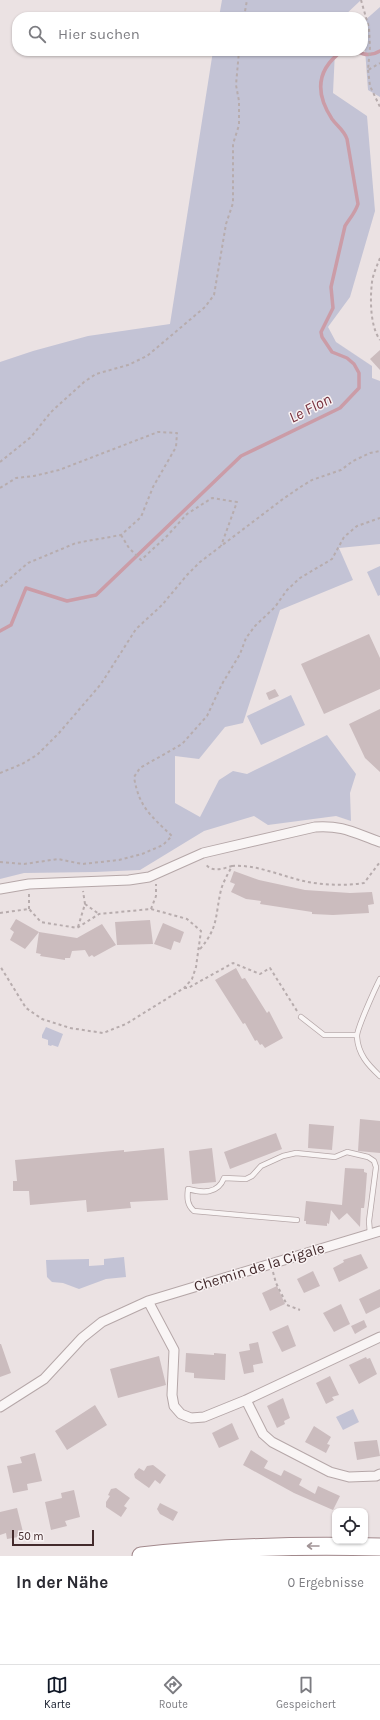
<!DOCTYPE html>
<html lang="de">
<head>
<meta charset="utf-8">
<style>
	:root { --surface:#fff; --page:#f7f7f7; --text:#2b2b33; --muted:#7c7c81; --line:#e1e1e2; --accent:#111827 }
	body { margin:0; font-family:Karla,sans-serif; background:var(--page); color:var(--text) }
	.controls { position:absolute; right:12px; bottom:12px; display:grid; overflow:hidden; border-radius:8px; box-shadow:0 1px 3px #0004 }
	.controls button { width:36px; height:36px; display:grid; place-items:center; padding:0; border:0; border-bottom:1px solid var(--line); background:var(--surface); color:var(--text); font:20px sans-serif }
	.scale { position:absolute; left:12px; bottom:10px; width:82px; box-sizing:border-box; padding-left:4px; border:2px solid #432a2c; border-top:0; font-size:11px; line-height:14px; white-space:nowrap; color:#432a2c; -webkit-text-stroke:3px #f8f2f3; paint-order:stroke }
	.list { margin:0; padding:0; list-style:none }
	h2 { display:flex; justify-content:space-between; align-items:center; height:52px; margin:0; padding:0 16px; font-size:17px }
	h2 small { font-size:13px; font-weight:400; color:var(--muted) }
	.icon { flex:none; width:22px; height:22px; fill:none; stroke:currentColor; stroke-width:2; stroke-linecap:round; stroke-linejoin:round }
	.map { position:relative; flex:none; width:380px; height:1556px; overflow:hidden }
	.search { position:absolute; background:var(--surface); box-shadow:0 1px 3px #0004; left:12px; right:12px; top:12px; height:44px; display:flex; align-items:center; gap:10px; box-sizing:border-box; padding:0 14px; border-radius:16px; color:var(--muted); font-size:15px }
	.sheet { height:108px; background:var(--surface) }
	nav { display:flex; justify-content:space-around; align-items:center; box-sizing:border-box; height:56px; border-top:1px solid var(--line); background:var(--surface); font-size:11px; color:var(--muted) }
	nav a { display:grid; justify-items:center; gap:2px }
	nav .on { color:var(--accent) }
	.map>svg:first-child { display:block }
	.green { fill:#c3c3d5 }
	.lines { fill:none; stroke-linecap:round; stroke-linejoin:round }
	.stream { stroke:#cb9ca7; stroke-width:3.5 }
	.building { fill:#cbbcbe }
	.lane-casing { stroke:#b5a7a8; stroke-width:6 }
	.street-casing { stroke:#b5a7a8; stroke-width:11 }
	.highway-casing { stroke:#a2898c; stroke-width:19 }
	.path { stroke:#b7acad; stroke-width:2; stroke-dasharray:3 3; stroke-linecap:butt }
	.lane { stroke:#f9f5f5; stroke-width:4.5 }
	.street { stroke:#f9f5f5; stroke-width:9 }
	.highway { stroke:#fff; stroke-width:17 }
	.oneway { stroke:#a19496 }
	.labels { text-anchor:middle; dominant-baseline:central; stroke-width:3; stroke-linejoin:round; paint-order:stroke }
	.street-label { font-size:15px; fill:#432a2c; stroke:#f8f2f3 }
	.water-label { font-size:16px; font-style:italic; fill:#79323f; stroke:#f8f2f3 }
</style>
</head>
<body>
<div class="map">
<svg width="380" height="1556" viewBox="0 0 380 1556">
	<rect width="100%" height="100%" fill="#ebe2e3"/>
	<path class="green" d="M222,0H361L343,17H219Z
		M380,7V97L368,90L363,22Z
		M213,51H335L333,93L367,116L375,211L350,297L328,327L336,342L372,366V378L380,381V544L339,548L353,580L280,610L243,723L225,727L199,759L175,756V803L200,817L219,780L233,771L247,774L327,735L356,774L350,793L351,821L336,816L268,825L254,816L204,831L140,870L95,872L24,873L0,879V362L33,351L88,336L170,324Z
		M380,566V595L378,596L367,572Z
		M291,695L305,725L261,745L247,716Z
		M46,1027L63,1034L58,1047L52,1045L51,1046L48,1045V1040L42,1038V1035Z
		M124,1257L126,1277L106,1279L79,1289L63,1283L52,1282L47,1277L46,1260L89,1259V1266L104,1265V1259Z
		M353,1409L359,1422L343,1430L336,1417Z"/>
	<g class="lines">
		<path class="stream" d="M357,51C365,56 372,56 380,51
			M0,631L11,625L26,588L67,601L96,595L241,456L340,408L359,388V373L354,364L347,358L332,352L322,337L321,332L333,308L331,287L345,226C350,218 355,213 358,204L347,139C344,130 337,126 332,119C315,93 316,70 342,51"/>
	</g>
	<path class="building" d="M380,350V370L370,359Z
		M369,634L380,658V689L324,714L301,664Z
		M275,689L279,696L269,700L266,693Z
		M380,709V772L365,758L349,724Z
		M234,871L259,880L305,890L350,893L372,892L374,904L368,905L369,913L333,915L312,914V912L260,904L261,901L246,899L231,892L235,884L230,882Z
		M16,919L39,932L25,949L10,940L14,932L10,929Z
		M150,920L153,944L117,945L115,922Z
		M163,923L184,932L180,943L174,941L171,950L154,944Z
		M102,924L116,945L94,957L92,955L89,957L85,950L72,951L70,958H65V960L40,956L41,954L36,953L39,932L77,938Z
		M236,968L242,979L245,978L267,1013L269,1011L283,1038L265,1048L262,1044L260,1045L257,1040L255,1041L245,1023L243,1024L215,980Z
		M360,1119L380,1121V1153L358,1151Z
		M309,1124L334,1126L332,1150L308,1148Z
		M276,1133L282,1149L230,1169L224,1152Z
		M164,1148L168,1200L130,1202L131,1208L87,1212L86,1200L30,1205L29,1191H13V1181H17L15,1160L124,1150V1152Z
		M212,1148L216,1182L192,1184L189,1151Z
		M345,1168L364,1169V1172L367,1173L365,1200L364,1208H361L360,1227L347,1213L339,1220L331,1210L329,1224L327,1223V1226L306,1224V1221H304L306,1201L342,1205Z
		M361,1254L368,1268L339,1282L333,1268L344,1262L343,1260Z
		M313,1271L320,1286L304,1293L297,1279Z
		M277,1286L285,1304L270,1311L262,1293Z
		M380,1289V1307L366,1314L359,1299Z
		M341,1304L350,1324L334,1332L323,1313Z
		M364,1320L367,1327L355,1334L351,1326Z
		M288,1325L296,1346L282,1352L272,1332Z
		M258,1342L263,1363L253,1365L254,1372L244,1374L239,1352L250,1350L249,1344Z
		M0,1344H1L11,1373L0,1377Z
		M186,1353L214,1355V1353L226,1354L225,1380L194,1378V1373L185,1372Z
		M159,1356L166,1385L118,1398L110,1369Z
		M366,1357L367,1359L370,1358L377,1374L359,1384L349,1365Z
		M330,1376L339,1395L332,1397L334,1400L326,1404L316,1383Z
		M283,1398L290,1418L284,1421L285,1424L277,1428L267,1406Z
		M95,1405L107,1425L67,1450L55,1431Z
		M232,1423L239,1439L219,1448L212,1433Z
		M314,1426L331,1437L327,1444L330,1445L326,1453L305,1442Z
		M377,1440L380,1456L357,1460L354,1442Z
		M251,1450L268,1461L264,1468L281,1476L284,1470L302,1479L299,1485L315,1494L318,1486L340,1496L333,1510L294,1493L243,1465Z
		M35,1453L42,1481L27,1484L28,1490L13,1493L7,1466L22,1463L20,1457Z
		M153,1465L166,1475L160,1484L155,1480L149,1488L135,1478L134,1474L139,1468L144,1471L147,1466Z
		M116,1488L130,1498L124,1506L127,1508L121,1517L106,1507V1502L110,1496L108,1495L111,1489Z
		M74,1490L80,1517L65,1521L67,1526L51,1530L45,1502L62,1498L61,1493Z
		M160,1503L178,1512L173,1521L160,1514L157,1509Z
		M17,1508L24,1536L7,1539L6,1533L0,1535V1512Z"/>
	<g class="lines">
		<defs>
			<path id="lane" d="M380,979C376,987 356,1030 357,1037C358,1054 368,1065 380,1076
				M301,1017L324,1035H356
				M297,1220L194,1211C187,1205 187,1198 188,1189C203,1193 218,1194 224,1178L246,1179L252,1176L261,1166L283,1156L296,1153L335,1157L347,1152L368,1157L374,1161L376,1167L369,1221L370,1234"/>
			<path id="street" d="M0,889L29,884L129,880L149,877L203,853L315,827C343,825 354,833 380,842
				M148,1301L174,1350L172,1395L174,1406L181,1414L191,1418L204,1417L246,1400L380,1337
				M246,1400L263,1434L272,1442L330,1472L349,1477L376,1476L380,1474
				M0,1407L44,1379L82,1338L102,1322L148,1301L380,1231"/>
			<path id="highway" d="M141,1556C221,1547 300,1545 380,1547"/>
		</defs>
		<use href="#lane" class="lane-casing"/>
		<use href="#street" class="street-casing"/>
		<use href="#highway" class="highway-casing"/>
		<path class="path" d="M361,0L369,28L370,47L368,70L380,63
			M244,17L247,0
			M368,70L370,86L380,107
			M380,258C377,266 373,274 372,282C370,299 370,326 380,340
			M0,462L31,437L51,412L84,382L96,374L128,365L147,356L205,307L214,295L226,224L233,203V144L239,125V101L236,85L239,51
			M0,488L16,478L34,476L59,470L158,432L177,433L176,447L153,487L141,517L121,535L76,543L28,563L0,587
			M121,535L129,548L141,560L167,536L187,514L212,498L237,502L221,546
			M0,773L22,764L37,755L59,733L101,684L136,629L162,605L187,575L200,562L283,499L302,486L312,480L341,470L353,461L370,453L380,451
			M0,862L24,864L58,859L82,864L119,860L142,854L163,845L172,836C150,815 139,807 134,777L140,768L182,744L207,716L222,684L240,654L246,638L255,626L275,607L287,590L300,578L332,559L344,537L357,526L380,518
			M232,866C257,864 283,877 308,882C326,885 346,886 364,883L380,862
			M85,904L99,914
			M29,909V894
			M151,909L156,896V884
			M0,913L29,909L41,922L77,928L99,914L151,909L187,919L201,931L196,967L192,979L184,988L126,1024L103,1033L70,1028L42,1019L26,1008L0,966
			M78,927L85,904L83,891
			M200,949C219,927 215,915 221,890C223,882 228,874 232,866C222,869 211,873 205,863
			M184,988H188L233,963L260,974L270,968L297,1011
			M273,1272L276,1283L287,1305L300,1310"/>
		<use href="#lane" class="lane"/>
		<use href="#street" class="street"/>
		<use href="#highway" class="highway"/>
	</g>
	<defs><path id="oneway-shaft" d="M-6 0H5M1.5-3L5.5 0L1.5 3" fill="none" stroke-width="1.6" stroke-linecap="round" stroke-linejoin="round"/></defs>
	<use class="oneway" href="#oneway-shaft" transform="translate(313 1546) rotate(180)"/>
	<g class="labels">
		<g class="street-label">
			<text transform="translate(259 1267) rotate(-17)">Chemin de la Cigale</text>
		</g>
		<g class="water-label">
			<text transform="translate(310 408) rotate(-27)">Le Flon</text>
		</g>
	</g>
</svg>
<div class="controls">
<button><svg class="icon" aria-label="locate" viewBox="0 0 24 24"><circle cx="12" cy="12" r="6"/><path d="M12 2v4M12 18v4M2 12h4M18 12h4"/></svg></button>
</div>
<div class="scale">50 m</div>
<div class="search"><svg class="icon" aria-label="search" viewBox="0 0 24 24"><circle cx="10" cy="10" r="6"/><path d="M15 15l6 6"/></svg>Hier suchen</div>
</div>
<section class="sheet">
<h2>In der Nähe<small>0 Ergebnisse</small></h2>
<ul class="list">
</ul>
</section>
<nav>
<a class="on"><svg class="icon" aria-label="map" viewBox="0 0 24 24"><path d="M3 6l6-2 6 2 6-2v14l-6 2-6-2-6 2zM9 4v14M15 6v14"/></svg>Karte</a>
<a><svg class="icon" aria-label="directions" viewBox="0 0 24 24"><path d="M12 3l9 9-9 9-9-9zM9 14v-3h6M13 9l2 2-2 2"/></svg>Route</a>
<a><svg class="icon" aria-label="saved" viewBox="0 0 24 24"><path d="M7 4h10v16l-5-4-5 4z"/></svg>Gespeichert</a>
</nav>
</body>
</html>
